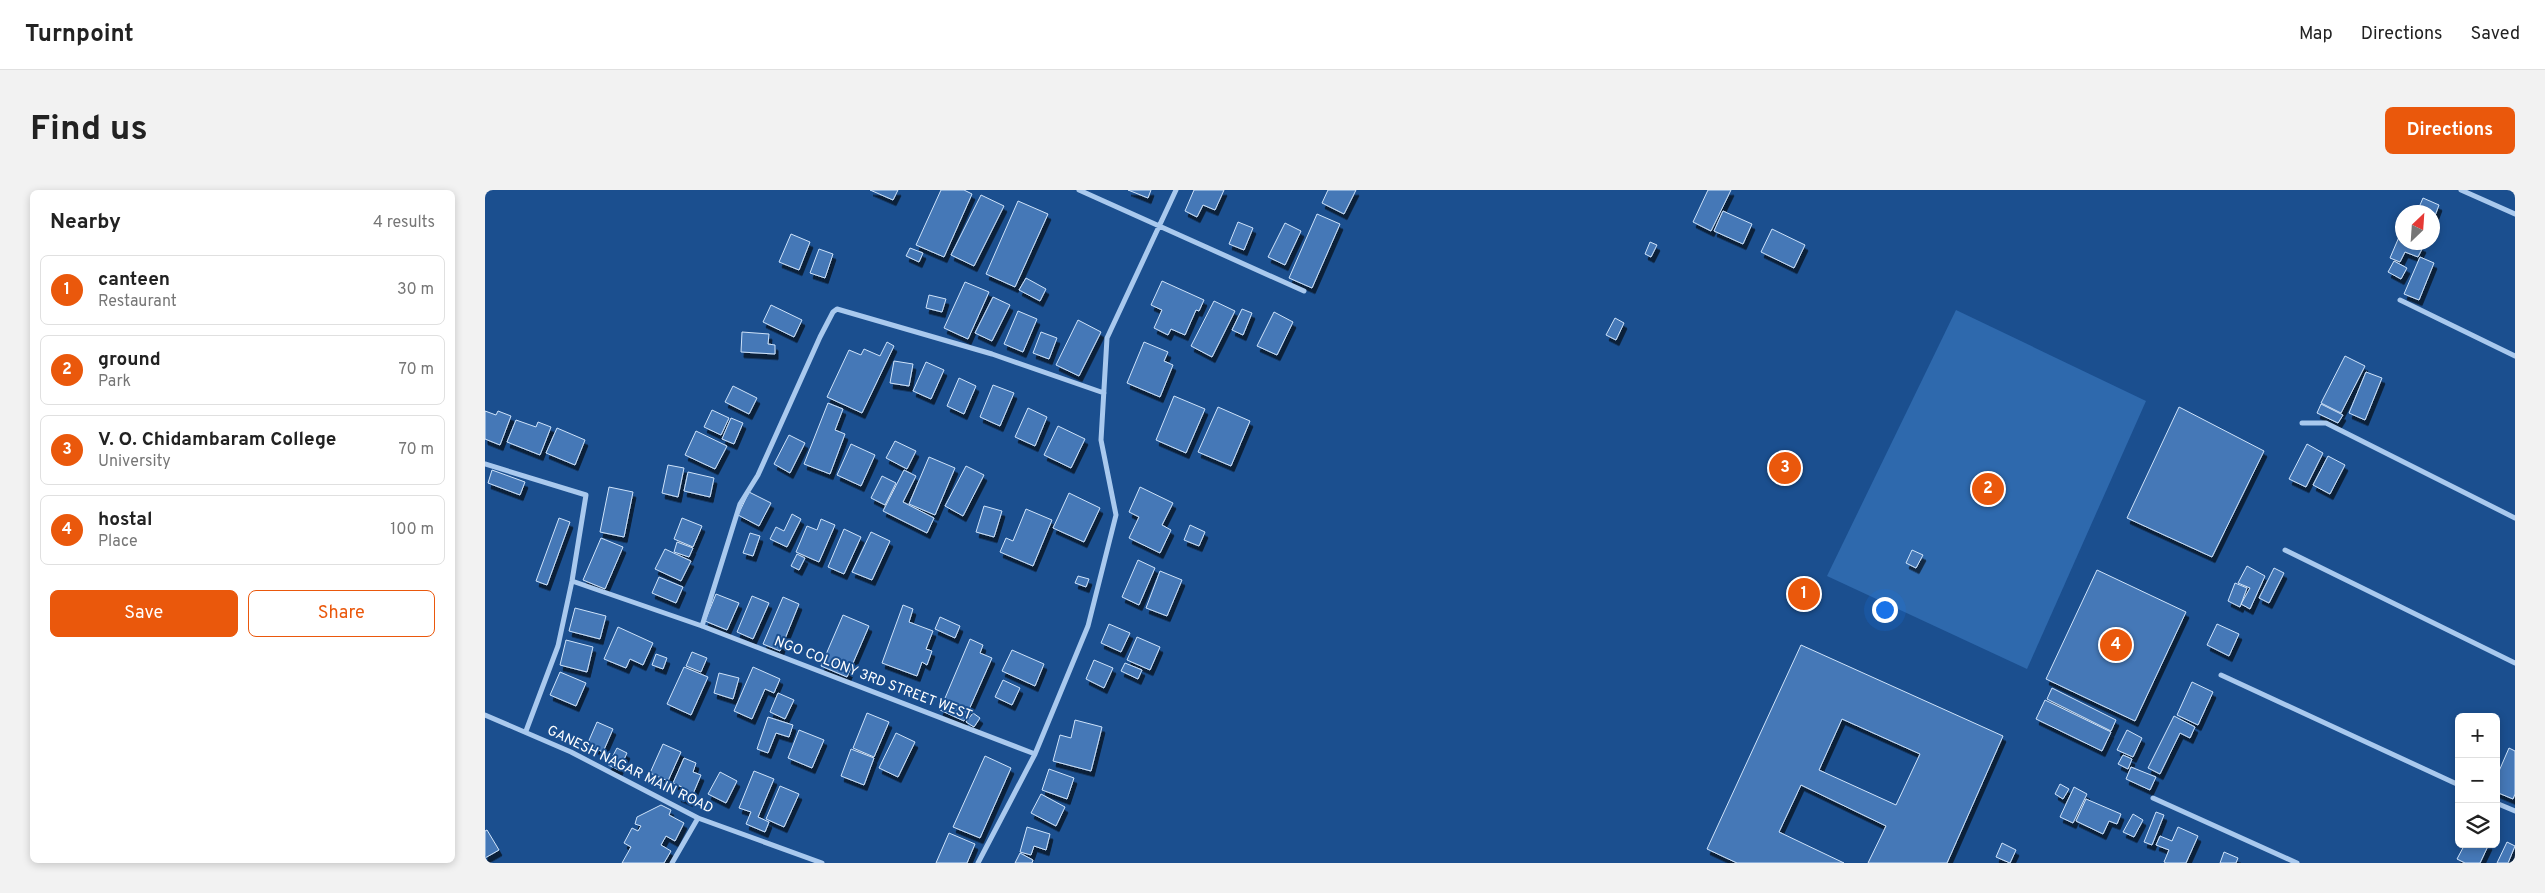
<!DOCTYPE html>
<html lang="en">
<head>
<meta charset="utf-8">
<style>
	:root { --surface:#fff; --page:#f2f2f2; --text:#222; --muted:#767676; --line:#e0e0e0; --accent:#ea580c }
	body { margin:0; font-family:Overpass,sans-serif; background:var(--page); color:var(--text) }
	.controls { position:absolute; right:15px; bottom:15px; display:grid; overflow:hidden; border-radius:8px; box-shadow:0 2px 8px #0003 }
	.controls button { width:45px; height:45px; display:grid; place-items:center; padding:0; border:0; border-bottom:1px solid var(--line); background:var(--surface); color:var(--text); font:25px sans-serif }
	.compass { position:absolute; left:1910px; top:15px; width:45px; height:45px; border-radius:50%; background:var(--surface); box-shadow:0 2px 8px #0003; rotate:25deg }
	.you { position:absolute; left:1399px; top:419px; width:18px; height:18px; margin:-12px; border:4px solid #fff; border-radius:50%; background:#1a73e8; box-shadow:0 0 0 8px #1a73e833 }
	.badge { display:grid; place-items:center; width:32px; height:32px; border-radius:50%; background:var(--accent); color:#fff; font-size:16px; font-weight:700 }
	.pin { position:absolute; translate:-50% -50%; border:2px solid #fff; box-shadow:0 1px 5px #0006 }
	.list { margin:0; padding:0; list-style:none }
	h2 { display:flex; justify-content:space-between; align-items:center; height:65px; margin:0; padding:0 20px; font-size:21px }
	h2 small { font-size:16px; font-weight:400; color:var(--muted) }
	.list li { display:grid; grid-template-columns:32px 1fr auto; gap:15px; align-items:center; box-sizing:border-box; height:70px; margin:0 10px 10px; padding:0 10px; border:1px solid var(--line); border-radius:8px }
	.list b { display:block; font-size:19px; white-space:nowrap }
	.list p { margin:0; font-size:16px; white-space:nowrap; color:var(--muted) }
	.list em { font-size:16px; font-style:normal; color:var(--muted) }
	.actions { display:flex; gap:10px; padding:15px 20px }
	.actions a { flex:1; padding:11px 0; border:1px solid var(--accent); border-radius:8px; text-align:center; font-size:18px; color:var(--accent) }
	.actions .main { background:var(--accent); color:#fff }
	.icon { flex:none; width:28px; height:28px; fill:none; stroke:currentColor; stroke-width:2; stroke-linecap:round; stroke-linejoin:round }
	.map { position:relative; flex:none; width:2030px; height:673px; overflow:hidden; border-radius:8px }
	header { display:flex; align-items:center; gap:30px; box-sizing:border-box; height:70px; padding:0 25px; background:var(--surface); border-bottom:1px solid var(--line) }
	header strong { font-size:24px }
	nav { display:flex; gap:28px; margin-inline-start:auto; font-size:18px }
	.intro { display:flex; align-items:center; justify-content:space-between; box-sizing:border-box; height:120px; padding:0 30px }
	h1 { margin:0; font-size:35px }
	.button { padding:12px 22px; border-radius:8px; background:var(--accent); color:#fff; font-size:18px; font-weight:700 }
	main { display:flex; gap:30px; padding:0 30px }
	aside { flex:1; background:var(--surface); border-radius:8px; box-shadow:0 2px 8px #0003 }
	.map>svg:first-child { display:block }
	.green { fill:#2e69ad }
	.building { fill:#4478b7; stroke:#cfe3fa; fill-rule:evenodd; filter:url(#shadow) }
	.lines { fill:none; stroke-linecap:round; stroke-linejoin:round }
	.street { stroke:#a9c9ee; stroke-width:5 }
	.labels { text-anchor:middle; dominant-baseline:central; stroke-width:4; stroke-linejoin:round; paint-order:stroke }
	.street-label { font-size:14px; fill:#fff; stroke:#1b4f8f }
</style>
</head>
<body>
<header>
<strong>Turnpoint</strong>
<nav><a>Map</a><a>Directions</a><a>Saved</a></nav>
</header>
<div class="intro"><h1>Find us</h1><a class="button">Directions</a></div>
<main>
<aside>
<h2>Nearby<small>4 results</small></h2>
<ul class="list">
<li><span class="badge">1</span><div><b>canteen</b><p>Restaurant</p></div><em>30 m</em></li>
<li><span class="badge">2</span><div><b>ground</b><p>Park</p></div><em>70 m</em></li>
<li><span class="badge">3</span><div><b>V. O. Chidambaram College</b><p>University</p></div><em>70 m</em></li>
<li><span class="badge">4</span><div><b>hostal</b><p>Place</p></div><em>100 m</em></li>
</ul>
<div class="actions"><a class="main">Save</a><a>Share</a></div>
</aside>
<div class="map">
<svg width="2030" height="673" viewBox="0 0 2030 673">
	<defs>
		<filter id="shadow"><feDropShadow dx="3" dy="5.5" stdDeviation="0" flood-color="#0009"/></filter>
	</defs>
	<rect width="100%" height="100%" fill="#1b4f8f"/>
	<path class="green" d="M1471,120L1661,211L1542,479L1342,386Z"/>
	<path class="building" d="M385,0H413L408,10Z
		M456,0H479L487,4L459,67L431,55Z
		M643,0H666L663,8Z
		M709,0H739L730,20L718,15L712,27L700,21Z
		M843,0H871L859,24L837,13Z
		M1223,0H1246L1226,41L1208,32Z
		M496,5L519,16L489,76L466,65Z
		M1938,8L1954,15L1948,31V22H1932Z
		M533,11L563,24L530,97L501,84Z
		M1238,21L1267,34L1258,54L1229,41Z
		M832,24L855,34L827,98L804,88Z
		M753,32L768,38L759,60L744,54Z
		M800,33L816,41L800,75L783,67Z
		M1287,39L1320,55L1309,78L1276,62Z
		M306,44L325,52L314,80L294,72Z
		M1914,47L1918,49V52H1927L1938,57L1933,67L1920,62L1915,72L1905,68Z
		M1165,52L1172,55L1166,67L1160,64Z
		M425,58L438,63L434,72L421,66Z
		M334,59L348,64L340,88L325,83Z
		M1935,67L1949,73L1934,110L1919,104Z
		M1909,71L1922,78L1916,89L1903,82Z
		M541,88L561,99L555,111L534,100Z
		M677,91L719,110L714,121L711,120L700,145L686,139L683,145L669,138L677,120L666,115Z
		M480,92L504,102L483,149L459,138Z
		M444,105L461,109L457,122L441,118Z
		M508,107L525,115L507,151L490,143Z
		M729,111L750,121L727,167L706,156Z
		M286,115L317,130L309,147L278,132Z
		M757,119L767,123L758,145L747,140Z
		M533,121L552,129L538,162L519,154Z
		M789,122L808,132L792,165L772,156Z
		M1130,128L1139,133L1131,150L1121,145Z
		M593,130L616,142L594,186L571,175Z
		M257,142L284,144L283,154L290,155V164L256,162Z
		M556,142L572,148L564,169L548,163Z
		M402,152L409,156L377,223L342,207L364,160L376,165L379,159L395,166Z
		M659,152L683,162L679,171L688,175L675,207L642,193Z
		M1860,166L1880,176L1856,223L1836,213Z
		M409,171L428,174L424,196L405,193Z
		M441,172L459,180L446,209L428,201Z
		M1881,182L1897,188L1880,230L1864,223Z
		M474,188L491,196L479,224L462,216Z
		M508,195L529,203L515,236L495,227Z
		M248,196L272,208L264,224L240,212Z
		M689,206L720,219L701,263L671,250Z
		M343,213L358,219L350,240L360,244L345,284L319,274Z
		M1836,214L1858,225L1853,233L1832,223Z
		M733,217L765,231L746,276L713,262Z
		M1694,217L1779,261L1727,367L1642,328Z
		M543,218L562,227L550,256L530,247Z
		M227,220L244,228L236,245L219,237Z
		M0,221L11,225L13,221L26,226L15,255L0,249Z
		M246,228L258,233L249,254L237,249Z
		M31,230L51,237L53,232L66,237L55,265L22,252Z
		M573,236L600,249L586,278L559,265Z
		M72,238L100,250L90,275L61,263Z
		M211,241L242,256L230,279L200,265Z
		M304,245L320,253L305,283L289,274Z
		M410,251L431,261L422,279L401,268Z
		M366,254L390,265L376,296L352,285Z
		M1822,254L1838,263L1821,297L1804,289Z
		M1843,266L1860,275L1845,304L1828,295Z
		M444,267L470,278L450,325L424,314Z
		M183,275L199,278L193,307L177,303Z
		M481,276L499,285L478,326L460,316Z
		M7,280L40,292L35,305L3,293Z
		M419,280L431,286L418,312L449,328L442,343L398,321Z
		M203,282L229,288L225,307L199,301Z
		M397,286L411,293L400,315L386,308Z
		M124,297L148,302L139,347L115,342Z
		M655,297L688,313L677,335L686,340L675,363L644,348L654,327L644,322Z
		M264,302L286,313L274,336L253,325Z
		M584,303L615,318L599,352L568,338Z
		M499,316L517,321L509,347L491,342Z
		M541,319L567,330L548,376L515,362L521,348L528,351Z
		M307,324L316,329L302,357L285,349L291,337L299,341Z
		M74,328L85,332L62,395L51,391Z
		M197,328L217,336L208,357L189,349Z
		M336,329L350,335L334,372L311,362L322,336L332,340Z
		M705,335L720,342L714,356L699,350Z
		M359,339L376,347L359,384L343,377Z
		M386,342L405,351L387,390L367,382Z
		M265,343L275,346L268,366L258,363Z
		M116,348L138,357L120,399L98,390Z
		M192,352L208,358L204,367L189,362Z
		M180,359L206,371L196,391L170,379Z
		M1427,360L1438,365L1431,378L1421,373Z
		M312,364L320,368L314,380L306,376Z
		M653,370L670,378L654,415L637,407Z
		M1762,376L1780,386L1765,419L1756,414L1765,398L1753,393Z
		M1789,378L1799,383L1784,413L1774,408Z
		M1612,380L1701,422L1650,531L1561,489Z
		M675,381L697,390L682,426L661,418Z
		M593,386L604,389L601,397L590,393Z
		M174,387L198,397L191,413L167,403Z
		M1750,393L1762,398L1755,417L1743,411Z
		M231,404L254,413L242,440L220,431Z
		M267,406L284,413L268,449L252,442Z
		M298,407L314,414L295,461L278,454Z
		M418,415L428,419L424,432L448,441L441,459L447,461L442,475L437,472L432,486L397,473Z
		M90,418L121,426L115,449L84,441Z
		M358,425L384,436L362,487L336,476Z
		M455,427L475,436L470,448L450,439Z
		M624,434L645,443L636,462L616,453Z
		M1732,434L1754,444L1744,466L1722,455Z
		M133,437L168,453L158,475L145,469L141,478L119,469Z
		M652,447L675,457L665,480L642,470Z
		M485,449L498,455L495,463L507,468L479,531L455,520Z
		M81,450L108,457L102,482L75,475Z
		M1316,455L1518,546L1462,673H1383L1401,636L1316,595L1294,642L1359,673H1252L1222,659ZM1357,529L1435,564L1411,615L1334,580Z
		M527,460L559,474L550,496L517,481Z
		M207,462L222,468L216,482L201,476Z
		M171,464L182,468L178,479L167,475Z
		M609,470L628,478L619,498L601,489Z
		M640,473L657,480L653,489L636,481Z
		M199,477L223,487L206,525L182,514Z
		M268,477L295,489L289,503L280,499L267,529L249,521Z
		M75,482L101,493L91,516L65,505Z
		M234,483L254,488L248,509L229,503Z
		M518,490L535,498L527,515L510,507Z
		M1707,492L1728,502L1713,535L1692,525Z
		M1567,498L1631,530L1626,541L1562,509Z
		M293,503L309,510L300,529L285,522Z
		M1560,510L1626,542L1617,561L1551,529Z
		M382,523L404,532L389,567L368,558Z
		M488,523L495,528L489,537L481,532Z
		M1689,526L1710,537L1705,548L1695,543L1675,584L1663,578Z
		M283,527L308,535L304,547L291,543L283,563L272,559Z
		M590,530L617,537L606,581L568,571L575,545L586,548Z
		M112,532L128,539L118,562L102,555Z
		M314,540L339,550L327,578L303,568Z
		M1642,540L1657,548L1648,567L1632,560Z
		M411,543L430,552L413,587L394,578Z
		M178,554L196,562L183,591L165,583Z
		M132,558L142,563L134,580L123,575Z
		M2024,558L2030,561V604L2028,609L2011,602V588Z
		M366,559L389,568L379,595L356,586Z
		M1638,565L1647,569L1643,579L1633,574Z
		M500,566L526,578L495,648L468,637Z
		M199,568L211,573L208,582L216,585L205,611L193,606L197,597L188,593Z
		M1646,577L1671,587L1665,600L1641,589Z
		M564,579L589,588L582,609L557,600Z
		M269,581L289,589L273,627L284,632L280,642L261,634L266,622L254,618Z
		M235,582L252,591L241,613L223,604Z
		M1575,594L1584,599L1578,609L1570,604Z
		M295,596L314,604L299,637L281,629Z
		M1589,597L1602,604L1588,633L1575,627Z
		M556,604L580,617L571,636L546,623Z
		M1601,609L1636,624L1632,634L1624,631L1618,644L1591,631Z
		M176,615L186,620L184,625L199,633L190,651L181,646L176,655L186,661L179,673H137L146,657L139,653L147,638L153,641L156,636L150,634L152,627Z
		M1671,622L1679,625L1667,655L1659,652Z
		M1648,624L1658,630L1649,647L1638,642Z
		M542,637L565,644L561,660L549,656L546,665L535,662Z
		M1693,637L1713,646L1701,673H1681L1679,672L1684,660L1671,655L1675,646L1687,651Z
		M2,640L14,660L0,668V641Z
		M464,643L490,654L482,673H451Z
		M2022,652L2030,656L2023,673H2012Z
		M1517,653L1531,660L1525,673L1511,667Z
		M1980,654H2004L1995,673H1980L1972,669Z
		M1739,662L1753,668L1751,673H1735Z
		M535,663L548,670L547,673H530Z"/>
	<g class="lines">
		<path class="street" d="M594,0L819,101
			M1976,0L2030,24
			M1915,110L2030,166
			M1817,233H1841L2030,328
			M0,274L101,305L87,391L73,456L41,541
			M1800,360L2030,473
			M87,391L217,436L550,564
			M217,436L255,314L273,285L335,147L348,122L352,119L507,164L619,203
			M1736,485L1974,595
			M0,525L86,562L213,628L337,673
			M1668,608L1812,673
			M2011,613L2030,621
			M187,673L213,628
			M493,673L550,564L603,436L631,325L616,250L622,148L691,0"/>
	</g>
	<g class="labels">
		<g class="street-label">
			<text transform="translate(388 489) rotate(21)">NGO COLONY 3RD STREET WEST</text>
			<text transform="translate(145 580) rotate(26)">GANESH NAGAR MAIN ROAD</text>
		</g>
	</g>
</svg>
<div class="controls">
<button>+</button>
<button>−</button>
<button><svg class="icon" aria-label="layers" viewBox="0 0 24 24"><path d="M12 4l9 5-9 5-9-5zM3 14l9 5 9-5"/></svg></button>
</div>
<svg class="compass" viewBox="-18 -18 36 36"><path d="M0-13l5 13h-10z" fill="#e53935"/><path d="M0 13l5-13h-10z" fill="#767676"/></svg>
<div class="you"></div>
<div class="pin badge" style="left:1319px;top:404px">1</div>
<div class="pin badge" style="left:1503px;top:299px">2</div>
<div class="pin badge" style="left:1300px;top:278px">3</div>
<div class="pin badge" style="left:1631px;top:455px">4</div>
</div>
</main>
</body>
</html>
